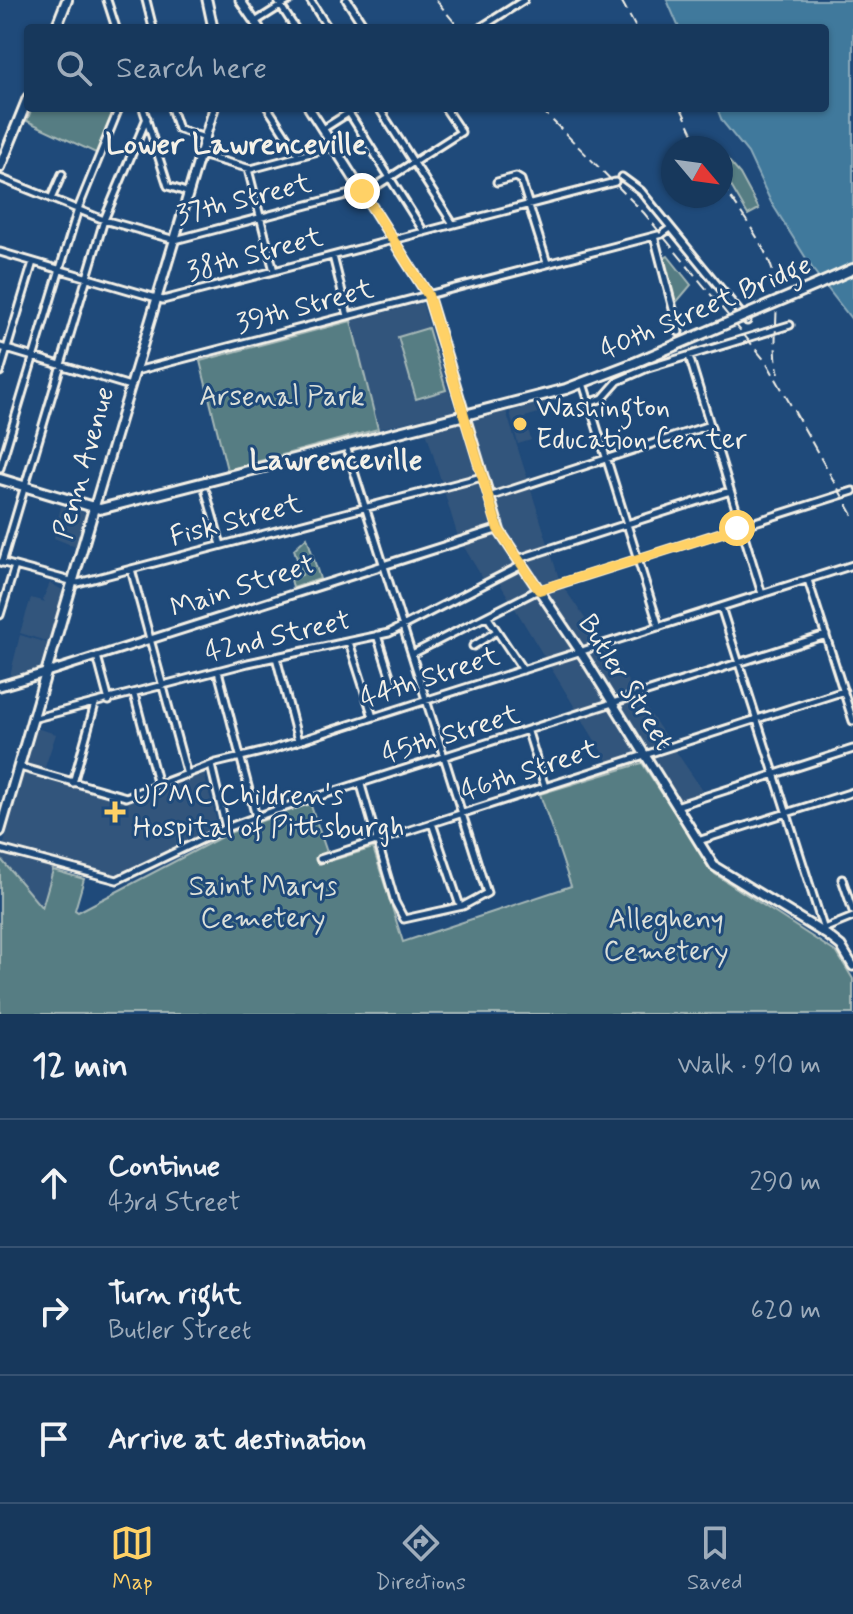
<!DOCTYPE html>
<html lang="en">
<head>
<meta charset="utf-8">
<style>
	:root { --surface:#17385c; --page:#244365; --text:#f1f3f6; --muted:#9eacbb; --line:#365272; --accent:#ffd166 }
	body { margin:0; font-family:Mynerve,sans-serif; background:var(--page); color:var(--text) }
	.compass { position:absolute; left:661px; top:136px; width:72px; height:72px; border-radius:50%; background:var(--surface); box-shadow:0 2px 6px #0004; rotate:119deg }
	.stop { position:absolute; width:24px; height:24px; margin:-18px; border:6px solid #ffd166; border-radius:50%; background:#fff }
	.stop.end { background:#ffd166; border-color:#fff; box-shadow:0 2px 8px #0008 }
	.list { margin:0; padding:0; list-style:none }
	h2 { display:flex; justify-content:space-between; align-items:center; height:104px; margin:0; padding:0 32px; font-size:34px }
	h2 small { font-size:26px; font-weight:400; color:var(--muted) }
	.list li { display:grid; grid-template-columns:52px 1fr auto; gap:24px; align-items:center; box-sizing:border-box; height:128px; padding:0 32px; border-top:2px solid var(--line) }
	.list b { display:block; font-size:30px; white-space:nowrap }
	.list p { margin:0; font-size:26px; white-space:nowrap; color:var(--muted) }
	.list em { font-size:26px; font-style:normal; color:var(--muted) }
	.icon { flex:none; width:44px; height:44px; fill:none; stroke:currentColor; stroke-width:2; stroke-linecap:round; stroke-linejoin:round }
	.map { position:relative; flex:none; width:853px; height:1014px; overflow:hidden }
	.search { position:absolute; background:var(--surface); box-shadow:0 2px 6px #0004; left:24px; right:24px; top:24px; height:88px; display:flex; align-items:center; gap:20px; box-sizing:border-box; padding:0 28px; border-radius:8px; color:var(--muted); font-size:30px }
	.sheet { height:488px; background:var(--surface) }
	nav { display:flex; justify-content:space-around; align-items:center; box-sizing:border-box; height:112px; border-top:2px solid var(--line); background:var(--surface); font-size:22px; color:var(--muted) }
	nav a { display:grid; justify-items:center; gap:4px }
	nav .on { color:var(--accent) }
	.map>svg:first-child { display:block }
	.built { fill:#33557c }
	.green { fill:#567d83; stroke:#a5b7b6; stroke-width:2 }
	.water { fill:#41799c; stroke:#89a9ba; stroke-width:2 }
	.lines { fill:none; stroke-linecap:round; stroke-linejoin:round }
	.minor-casing { stroke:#f4f1e8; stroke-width:11 }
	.tertiary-casing { stroke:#f4f1e8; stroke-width:12 }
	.secondary-casing { stroke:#f4f1e8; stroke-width:13 }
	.primary-casing { stroke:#f4f1e8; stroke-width:14 }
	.minor { stroke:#1f4a7a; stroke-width:5 }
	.tertiary { stroke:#1f4a7a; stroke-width:6 }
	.secondary { stroke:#1f4a7a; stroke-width:7 }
	.primary { stroke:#1f4a7a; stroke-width:8 }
	.rail { stroke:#f4f1e8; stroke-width:2; stroke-dasharray:12 6; stroke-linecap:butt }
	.primary-bridge-casing { stroke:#f4f1e8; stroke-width:14; stroke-linecap:butt }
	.primary-bridge { stroke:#1f4a7a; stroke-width:8 }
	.route { stroke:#ffd166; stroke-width:10 }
	.poi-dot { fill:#ffd166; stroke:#1f4a7a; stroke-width:3 }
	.labels { text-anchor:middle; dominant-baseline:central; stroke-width:6; stroke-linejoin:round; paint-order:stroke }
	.street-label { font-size:28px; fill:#f4f1e8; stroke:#1f4a7a }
	.park-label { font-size:28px; fill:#dce0d9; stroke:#1f4a7a }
	.poi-label { font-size:28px; fill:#f4f1e8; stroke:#1f4a7a; text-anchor:start }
	.neighbourhood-label { font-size:30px; font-weight:bold; fill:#f4f1e8; stroke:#1f4a7a }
</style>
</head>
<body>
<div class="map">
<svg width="853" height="1014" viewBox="0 0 853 1014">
	<rect width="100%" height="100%" fill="#1f4a7a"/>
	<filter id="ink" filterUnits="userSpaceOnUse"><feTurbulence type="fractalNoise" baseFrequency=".0125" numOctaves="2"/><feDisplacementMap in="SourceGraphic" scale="16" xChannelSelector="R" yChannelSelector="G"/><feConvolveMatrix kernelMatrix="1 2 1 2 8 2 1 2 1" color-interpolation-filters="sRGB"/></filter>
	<g filter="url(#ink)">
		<path class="built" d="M422,303L455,410L378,429L351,321Z
			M545,401L548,410L525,417L531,440L518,444L510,412Z
			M505,408L560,582L703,791L671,808L642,763L614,772L496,577L485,582L458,537L424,424Z
			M61,506L86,513L76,547L54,538Z
			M50,583L64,591L49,642L20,633L31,598L45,602L43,599Z
			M20,635L47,643L40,668L9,680Z
			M36,728L56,734L41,779L125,801L204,774L218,827L119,875L57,860L43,908L40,907L0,858Z"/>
		<path class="green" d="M32,108H117L98,154L27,121Z
			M721,152L740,174L759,209L748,215L721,169Z
			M668,256L691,285L675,304L662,259Z
			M351,321L378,429L227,470L200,361Z
			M428,328L446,390L416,399L398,337Z
			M307,537L320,579L293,588L291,579L302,575L294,549Z
			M642,763L715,874L837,953L853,979V1014H0V858L42,908L53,870L84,879L75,910L78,912L229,833L310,803L330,861L373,848L403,942L571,886L540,794Z"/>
		<path class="water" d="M667,0H853V321L814,271L771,202L748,153L722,121L717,108H825V28H679Z"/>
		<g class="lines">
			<defs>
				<path id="minor" d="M107,0L116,28
					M146,0L153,28
					M277,0L295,28
					M310,0L328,28
					M255,22L290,0
					M480,28L524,0
					M143,108L168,186L189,193
					M171,108L178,129L205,138
					M268,108L299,156
					M346,108L424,232
					M379,108L453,224
					M323,129L356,108
					M200,155L251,169L333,147
					M248,169L274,271
					M622,177L641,191L747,321
					M0,178L104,220L175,240L361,191
					M497,182L516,177L521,180L547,263
					M364,194L461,132L445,108
					M51,199L62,174
					M654,236L679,332
					M0,252L163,300L615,182
					M333,256L348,316
					M0,347L130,386
					M689,356L762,594
					M136,371L662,234L669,229
					M0,372L33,262
					M583,383L659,627
					M589,403L603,398L618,381L648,368L790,325
					M346,446L487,893L463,906L404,919L395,902L361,785
					M0,468L78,209L119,108
					M206,492L221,545
					M489,497L710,425
					M518,559L730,491
					M0,562L78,583L482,477
					M2,563L104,220L147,118
					M131,569L187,775
					M808,580L853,721
					M721,607L823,927
					M0,615L15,566
					M487,616L523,670
					M377,635L392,682
					M349,642L373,717
					M473,646L497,631
					M412,654L534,592L853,491
					M97,656L109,701
					M276,657L298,741
					M218,671L256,817
					M134,694L158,785
					M32,719L248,663L389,633L522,565
					M528,732L545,787
					M211,765L226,828
					M20,767L126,797L216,763L270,750L853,565
					M73,783L95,704
					M676,806L853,749
					M432,823L459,903
					M698,841L853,792
					M0,849L117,880L226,828L276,810L826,635
					M320,859L844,691
					M842,879L853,911
					M821,930L853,917"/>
				<path id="tertiary" d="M347,0L365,28
					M45,673L498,529"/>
				<path id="secondary" d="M207,0L213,28
					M240,0L259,28
					M309,108L428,295L500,532L584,657L714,866L827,935L841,946L853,966
					M94,508L214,108
					M0,686L45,673"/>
				<path id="primary" d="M56,28L67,0
					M0,167L28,98
					M819,284L853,269
					M0,479L100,509L566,389L634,363
					M0,831L94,508"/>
			</defs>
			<use href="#minor" class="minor-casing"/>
			<use href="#tertiary" class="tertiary-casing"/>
			<use href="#secondary" class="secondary-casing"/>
			<use href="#primary" class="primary-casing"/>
			<use href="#minor" class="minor"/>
			<use href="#tertiary" class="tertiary"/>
			<use href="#secondary" class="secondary"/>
			<use href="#primary" class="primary"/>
			<path class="rail" d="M436,0L459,28
				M621,0L636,28
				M540,108L644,213L767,363L853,515
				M681,108L700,148
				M721,183C739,212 769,247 775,281C780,312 771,343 779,374"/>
			<defs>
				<path id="primary-bridge" d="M634,363L819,284"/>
			</defs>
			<use href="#primary-bridge" class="primary-bridge-casing"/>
			<use href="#primary-bridge" class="primary-bridge"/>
		</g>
	</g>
	<g class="lines" filter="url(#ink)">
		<path class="route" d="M362,191L428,295L498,529L539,590L737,528"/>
	</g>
	<g class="poi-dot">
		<circle cx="520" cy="424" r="8"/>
		<path d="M111 800h8v8h8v8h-8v8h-8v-8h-8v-8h8z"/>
	</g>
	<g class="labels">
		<g class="street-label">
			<text transform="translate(244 200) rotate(-14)">37th Street</text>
			<text transform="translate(255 255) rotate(-15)">38th Street</text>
			<text transform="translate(305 307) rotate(-15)">39th Street</text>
			<text transform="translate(706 308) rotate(-23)">40th Street Bridge</text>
			<text transform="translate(85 463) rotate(-74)">Penn Avenue</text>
			<text transform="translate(236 521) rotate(-15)">Fisk Street</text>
			<text transform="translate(243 587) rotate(-18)">Main Street</text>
			<text transform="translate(278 637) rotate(-13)">42nd Street</text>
			<text transform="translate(430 678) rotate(-18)">44th Street</text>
			<text transform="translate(625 683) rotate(58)">Butler Street</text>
			<text transform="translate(451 735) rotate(-17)">45th Street</text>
			<text transform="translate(530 771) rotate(-18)">46th Street</text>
		</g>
		<g class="park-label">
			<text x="282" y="397">Arsenal Park</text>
			<text x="263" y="887">Saint Marys<tspan x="263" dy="32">Cemetery</tspan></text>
			<text x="666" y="920">Allegheny<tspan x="666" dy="32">Cemetery</tspan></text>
		</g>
		<g class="poi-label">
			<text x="536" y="408">Washington<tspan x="536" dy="32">Education Center</tspan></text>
			<text x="133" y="796">UPMC Children's<tspan x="133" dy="32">Hospital of Pittsburgh</tspan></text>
		</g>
		<g class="neighbourhood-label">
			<text x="236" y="144">Lower Lawrenceville</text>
			<text x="336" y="460">Lawrenceville</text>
		</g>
	</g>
</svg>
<svg class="compass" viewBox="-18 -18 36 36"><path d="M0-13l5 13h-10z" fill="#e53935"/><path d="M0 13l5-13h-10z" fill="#9eacbb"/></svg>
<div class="stop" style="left:737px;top:528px"></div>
<div class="stop end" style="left:362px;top:191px"></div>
<div class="search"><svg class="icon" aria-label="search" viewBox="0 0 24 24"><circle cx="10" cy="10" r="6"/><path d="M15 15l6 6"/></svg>Search here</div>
</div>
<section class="sheet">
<h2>12 min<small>Walk · 910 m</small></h2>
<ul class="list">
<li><svg class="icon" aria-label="ahead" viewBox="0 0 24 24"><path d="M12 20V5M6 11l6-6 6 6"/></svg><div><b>Continue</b><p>43rd Street</p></div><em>290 m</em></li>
<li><svg class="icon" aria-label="right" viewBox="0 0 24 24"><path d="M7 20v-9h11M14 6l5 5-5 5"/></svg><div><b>Turn right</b><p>Butler Street</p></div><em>620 m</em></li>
<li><svg class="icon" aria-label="arrive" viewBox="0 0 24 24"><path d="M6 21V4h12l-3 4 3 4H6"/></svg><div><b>Arrive at destination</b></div></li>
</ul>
</section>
<nav>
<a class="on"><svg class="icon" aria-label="map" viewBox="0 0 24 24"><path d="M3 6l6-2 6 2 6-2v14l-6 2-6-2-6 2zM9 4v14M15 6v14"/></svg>Map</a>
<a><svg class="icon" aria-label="directions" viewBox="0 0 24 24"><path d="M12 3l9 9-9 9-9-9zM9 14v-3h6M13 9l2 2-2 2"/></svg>Directions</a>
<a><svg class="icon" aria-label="saved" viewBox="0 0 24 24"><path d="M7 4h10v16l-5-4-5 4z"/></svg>Saved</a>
</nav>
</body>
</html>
